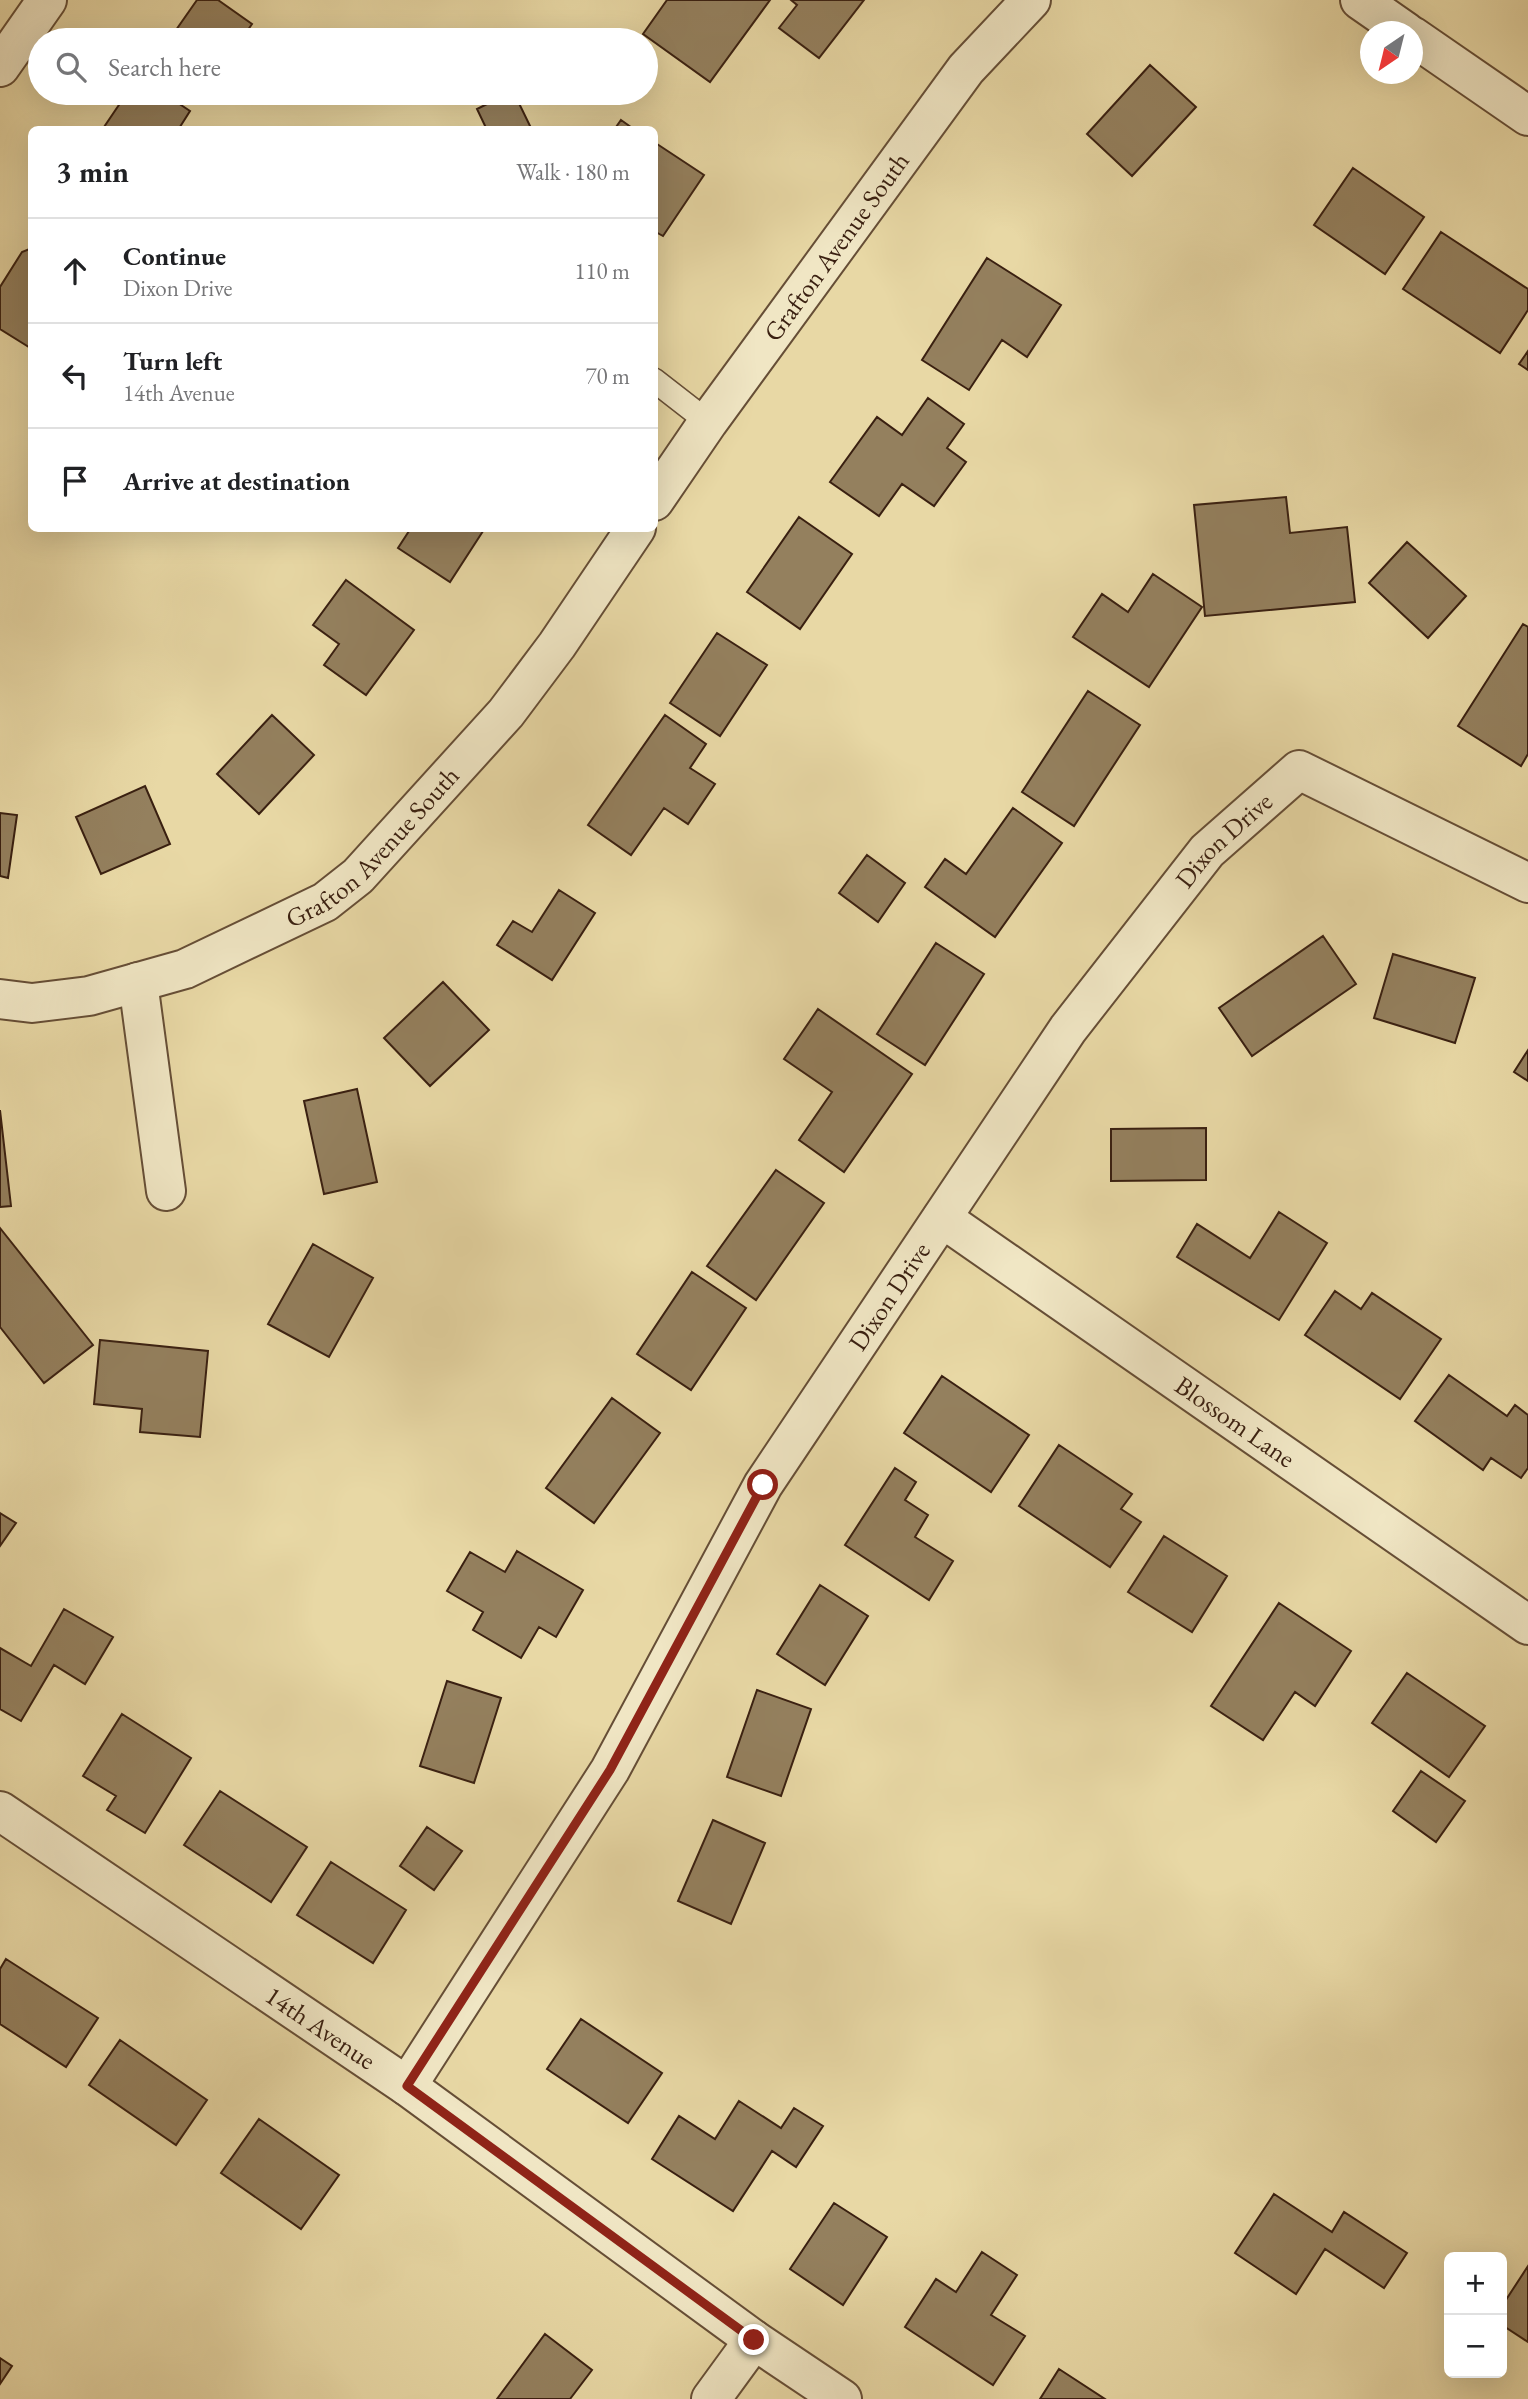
<!DOCTYPE html>
<html lang="en">
<head>
<meta charset="utf-8">
<style>
	:root { --surface:#fff; --page:#f2f2f2; --text:#202124; --muted:#757577; --line:#e0e0e0 }
	body { margin:0; font-family:"EB Garamond",serif; background:var(--page); color:var(--text) }
	.controls { position:absolute; right:21px; bottom:21px; display:grid; overflow:hidden; border-radius:10px; box-shadow:0 7px 28px #0002 }
	.controls button { width:63px; height:63px; display:grid; place-items:center; padding:0; border:0; border-bottom:2px solid var(--line); background:var(--surface); color:var(--text); font:35px sans-serif }
	.compass { position:absolute; left:1360px; top:21px; width:63px; height:63px; border-radius:50%; background:var(--surface); box-shadow:0 7px 28px #0002; rotate:215deg }
	.stop { position:absolute; width:21px; height:21px; margin:-16px; border:5px solid #8f2418; border-radius:50%; background:#fff }
	.stop.end { background:#8f2418; border-color:#fff; box-shadow:0 2px 7px #0008 }
	.list { margin:0; padding:0; list-style:none }
	h2 { display:flex; justify-content:space-between; align-items:center; height:91px; margin:0; padding:0 28px; font-size:30px }
	h2 small { font-size:23px; font-weight:400; color:var(--muted) }
	.list li { display:grid; grid-template-columns:46px 1fr auto; gap:21px; align-items:center; box-sizing:border-box; height:105px; padding:0 28px; border-top:2px solid var(--line) }
	.list b { display:block; font-size:26px; white-space:nowrap }
	.list p { margin:0; font-size:23px; white-space:nowrap; color:var(--muted) }
	.list em { font-size:23px; font-style:normal; color:var(--muted) }
	.icon { flex:none; width:38px; height:38px; fill:none; stroke:currentColor; stroke-width:2; stroke-linecap:round; stroke-linejoin:round }
	.map { position:relative; flex:none; width:1528px; height:2399px; overflow:hidden }
	.search { position:absolute; background:var(--surface); box-shadow:0 7px 28px #0002; left:28px; top:28px; width:630px; height:77px; display:flex; align-items:center; gap:18px; box-sizing:border-box; padding:0 24px; border-radius:38px; color:var(--muted); font-size:26px }
	.panel { position:absolute; background:var(--surface); box-shadow:0 7px 28px #0002; left:28px; top:126px; width:630px; height:406px; border-radius:10px }
	.map>svg:first-child { display:block }
	.building { fill:#94805e; stroke:#3a2011; stroke-width:2 }
	.lines { fill:none; stroke-linecap:round; stroke-linejoin:round }
	.service-casing { stroke:#664e36; stroke-width:26 }
	.minor-casing { stroke:#664e36; stroke-width:42 }
	.service { stroke:#f0e6c4; stroke-width:23 }
	.minor { stroke:#f0e6c4; stroke-width:38 }
	.route { stroke:#8f2418; stroke-width:9 }
	.labels { text-anchor:middle; dominant-baseline:central; stroke-width:5; stroke-linejoin:round; paint-order:stroke }
	.street-label { font-size:26px; fill:#3a2011; stroke:#f0e6c4 }
</style>
</head>
<body>
<div class="map">
<svg width="1528" height="2399" viewBox="0 0 1528 2399">
	<rect width="100%" height="100%" fill="#e8d8a5"/>
	<filter id="stains"><feTurbulence type="fractalNoise" baseFrequency=".00286" numOctaves="4"/><feColorMatrix values="0 0 0 0 .2 0 0 0 0 .09 0 0 0 0 .02 0 0 0 .5 -.17"/></filter>
	<radialGradient id="worn" r=".72"><stop offset=".6" stop-color="#630" stop-opacity="0"/><stop offset="1" stop-color="#630" stop-opacity=".3"/></radialGradient>
	<path class="building" d="M197,0H218L252,24L241,40H169Z
		M667,0H770L710,82L643,34Z
		M791,0H864L819,58L779,28L797,5Z
		M1150,65L1196,107L1132,176L1087,134Z
		M127,93H163L190,111L178,130H102Z
		M188,93H205L199,100Z
		M509,93H514L532,130H487L477,109Z
		M621,120L635,130H614Z
		M654,142L704,175L663,236L654,231Z
		M1353,168L1424,217L1385,274L1314,225Z
		M1441,232L1528,289V310L1500,353L1403,289Z
		M32,248V349L0,329V287L22,252Z
		M987,258L1061,305L1027,357L1002,340L969,390L922,360Z
		M1528,351V370L1519,364Z
		M928,398L964,424L947,448L966,462L934,506L902,484L879,516L830,482L877,417L902,435Z
		M1286,497L1290,533L1347,527L1355,602L1205,616L1194,505Z
		M799,517L852,554L800,629L747,592Z
		M411,528H485L450,582L398,548Z
		M1407,542L1466,596L1428,638L1369,583Z
		M1153,574L1202,607L1149,687L1073,637L1102,594L1128,612Z
		M346,580L414,630L366,695L324,665L339,644L313,625Z
		M1523,624L1528,627V754L1521,766L1458,726Z
		M717,633L767,665L720,736L670,703Z
		M1088,691L1140,725L1074,826L1022,792Z
		M272,715L314,755L259,814L217,774Z
		M665,715L706,744L690,768L715,784L688,824L664,808L631,855L588,825Z
		M145,786L170,844L101,874L76,817Z
		M1013,808L1062,843L995,937L925,887L945,859L966,874Z
		M0,813L17,815L8,878L0,876Z
		M867,855L905,883L878,922L839,893Z
		M559,890L595,913L552,980L497,945L513,921L532,932Z
		M1323,936L1356,984L1252,1056L1219,1008Z
		M936,943L984,974L925,1065L877,1034Z
		M1393,954L1475,978L1455,1043L1374,1018Z
		M443,982L489,1030L430,1086L384,1038Z
		M818,1009L912,1074L844,1172L799,1140L832,1092L784,1059Z
		M1528,1050V1081L1514,1072Z
		M357,1089L377,1182L324,1194L304,1101Z
		M0,1110L11,1206L0,1207Z
		M1206,1128V1180L1111,1181V1129Z
		M776,1170L824,1203L756,1300L707,1266Z
		M1279,1212L1327,1243L1279,1320L1177,1257L1197,1224L1250,1258Z
		M0,1228L93,1345L44,1383L0,1327Z
		M313,1244L373,1278L329,1357L268,1324Z
		M692,1272L746,1308L691,1390L637,1354Z
		M1335,1291L1361,1309L1372,1293L1441,1339L1400,1399L1305,1335Z
		M100,1340L208,1351L200,1437L140,1432L142,1409L94,1404Z
		M1449,1375L1507,1416L1515,1405L1528,1415V1468L1521,1478L1491,1458L1483,1470L1415,1421Z
		M942,1376L1029,1435L991,1492L904,1433Z
		M612,1398L660,1433L594,1523L546,1488Z
		M1059,1445L1132,1494L1121,1509L1141,1522L1110,1567L1019,1506Z
		M895,1468L916,1482L905,1500L928,1515L915,1537L953,1561L929,1600L845,1545Z
		M0,1513L16,1523L0,1546Z
		M1164,1536L1227,1576L1192,1632L1128,1592Z
		M517,1551L583,1590L556,1637L539,1627L521,1658L473,1630L483,1612L447,1591L470,1552L505,1572Z
		M820,1585L868,1616L825,1685L777,1654Z
		M1279,1603L1351,1651L1315,1706L1295,1692L1263,1740L1211,1706Z
		M64,1609L113,1637L85,1684L54,1665L21,1721L0,1709V1648L31,1666Z
		M1407,1673L1485,1726L1449,1777L1372,1723Z
		M447,1681L501,1698L474,1783L420,1766Z
		M757,1690L811,1709L781,1796L727,1777Z
		M122,1714L191,1758L145,1833L107,1810L116,1796L83,1776Z
		M1421,1771L1465,1801L1436,1842L1393,1811Z
		M220,1791L307,1847L271,1902L184,1845Z
		M713,1820L765,1843L731,1924L678,1901Z
		M427,1827L462,1851L434,1890L400,1866Z
		M331,1862L406,1910L373,1963L297,1915Z
		M6,1959L98,2018L66,2067L0,2024V1969Z
		M581,2019L662,2073L628,2123L547,2069Z
		M120,2040L207,2100L176,2145L89,2085Z
		M739,2101L781,2128L794,2108L823,2126L796,2167L772,2151L733,2211L652,2159L679,2116L715,2139Z
		M259,2119L339,2175L301,2229L221,2173Z
		M1274,2194L1332,2232L1344,2212L1407,2253L1384,2288L1325,2249L1296,2294L1235,2253Z
		M834,2203L887,2237L843,2305L790,2269Z
		M982,2252L1017,2275L991,2315L1025,2336L993,2385L905,2327L936,2279L956,2292Z
		M1528,2266V2342L1502,2325V2306Z
		M545,2334L592,2370L570,2399H497Z
		M0,2358L12,2366L0,2384Z
		M1059,2369L1105,2399H1040Z"/>
	<g class="lines">
		<defs>
			<path id="service" d="M654,380L708,422"/>
			<g id="minor">
				<path d="M1360,0L1406,32"/>
				<path d="M1412,36L1528,116"/>
				<path d="M0,67L47,0"/>
				<path id="s1" d="M654,501L708,422L966,69L1031,0"/>
				<path d="M138,982L166,1191"/>
				<path id="s2" d="M0,999L32,1003L89,996L185,969L325,902L358,876L506,713L557,645L636,528"/>
				<path id="s3" d="M942,1218L1528,1625"/>
				<path id="s4" d="M0,1811L407,2086L754,2340L842,2399"/>
				<path id="s5" d="M407,2086L610,1770L763,1485L1068,1029L1207,851L1299,770L1528,883"/>
				<path d="M711,2399L754,2340"/>
			</g>
		</defs>
		<use href="#service" class="service-casing"/>
		<use href="#minor" class="minor-casing"/>
		<use href="#service" class="service"/>
		<use href="#minor" class="minor"/>
	</g>
	<g class="lines">
		<path class="route" d="M754,2340L407,2086L610,1770L763,1485"/>
	</g>
	<g class="labels">
		<g class="street-label">
			<text stroke="none"><textPath href="#s1" startOffset="313">Grafton Avenue South</textPath></text>
			<text stroke="none"><textPath href="#s5" startOffset="1493">Dixon Drive</textPath></text>
			<text stroke="none"><textPath href="#s2" startOffset="416">Grafton Avenue South</textPath></text>
			<text stroke="none"><textPath href="#s5" startOffset="926">Dixon Drive</textPath></text>
			<text stroke="none"><textPath href="#s3" startOffset="357">Blossom Lane</textPath></text>
			<text stroke="none"><textPath href="#s4" startOffset="387">14th Avenue</textPath></text>
		</g>
	</g>
	<rect width="100%" height="100%" filter="url(#stains)"/>
	<rect width="100%" height="100%" fill="url(#worn)"/>
</svg>
<div class="controls">
<button>+</button>
<button>−</button>
</div>
<svg class="compass" viewBox="-18 -18 36 36"><path d="M0-13l5 13h-10z" fill="#e53935"/><path d="M0 13l5-13h-10z" fill="#757577"/></svg>
<div class="stop" style="left:763px;top:1485px"></div>
<div class="stop end" style="left:754px;top:2340px"></div>
<div class="search"><svg class="icon" aria-label="search" viewBox="0 0 24 24"><circle cx="10" cy="10" r="6"/><path d="M15 15l6 6"/></svg>Search here</div>
<section class="panel">
<h2>3 min<small>Walk · 180 m</small></h2>
<ul class="list">
<li><svg class="icon" aria-label="ahead" viewBox="0 0 24 24"><path d="M12 20V5M6 11l6-6 6 6"/></svg><div><b>Continue</b><p>Dixon Drive</p></div><em>110 m</em></li>
<li><svg class="icon" aria-label="left" viewBox="0 0 24 24"><path d="M17 20v-9H6M10 6l-5 5 5 5"/></svg><div><b>Turn left</b><p>14th Avenue</p></div><em>70 m</em></li>
<li><svg class="icon" aria-label="arrive" viewBox="0 0 24 24"><path d="M6 21V4h12l-3 4 3 4H6"/></svg><div><b>Arrive at destination</b></div></li>
</ul>
</section>
</div>
</body>
</html>
